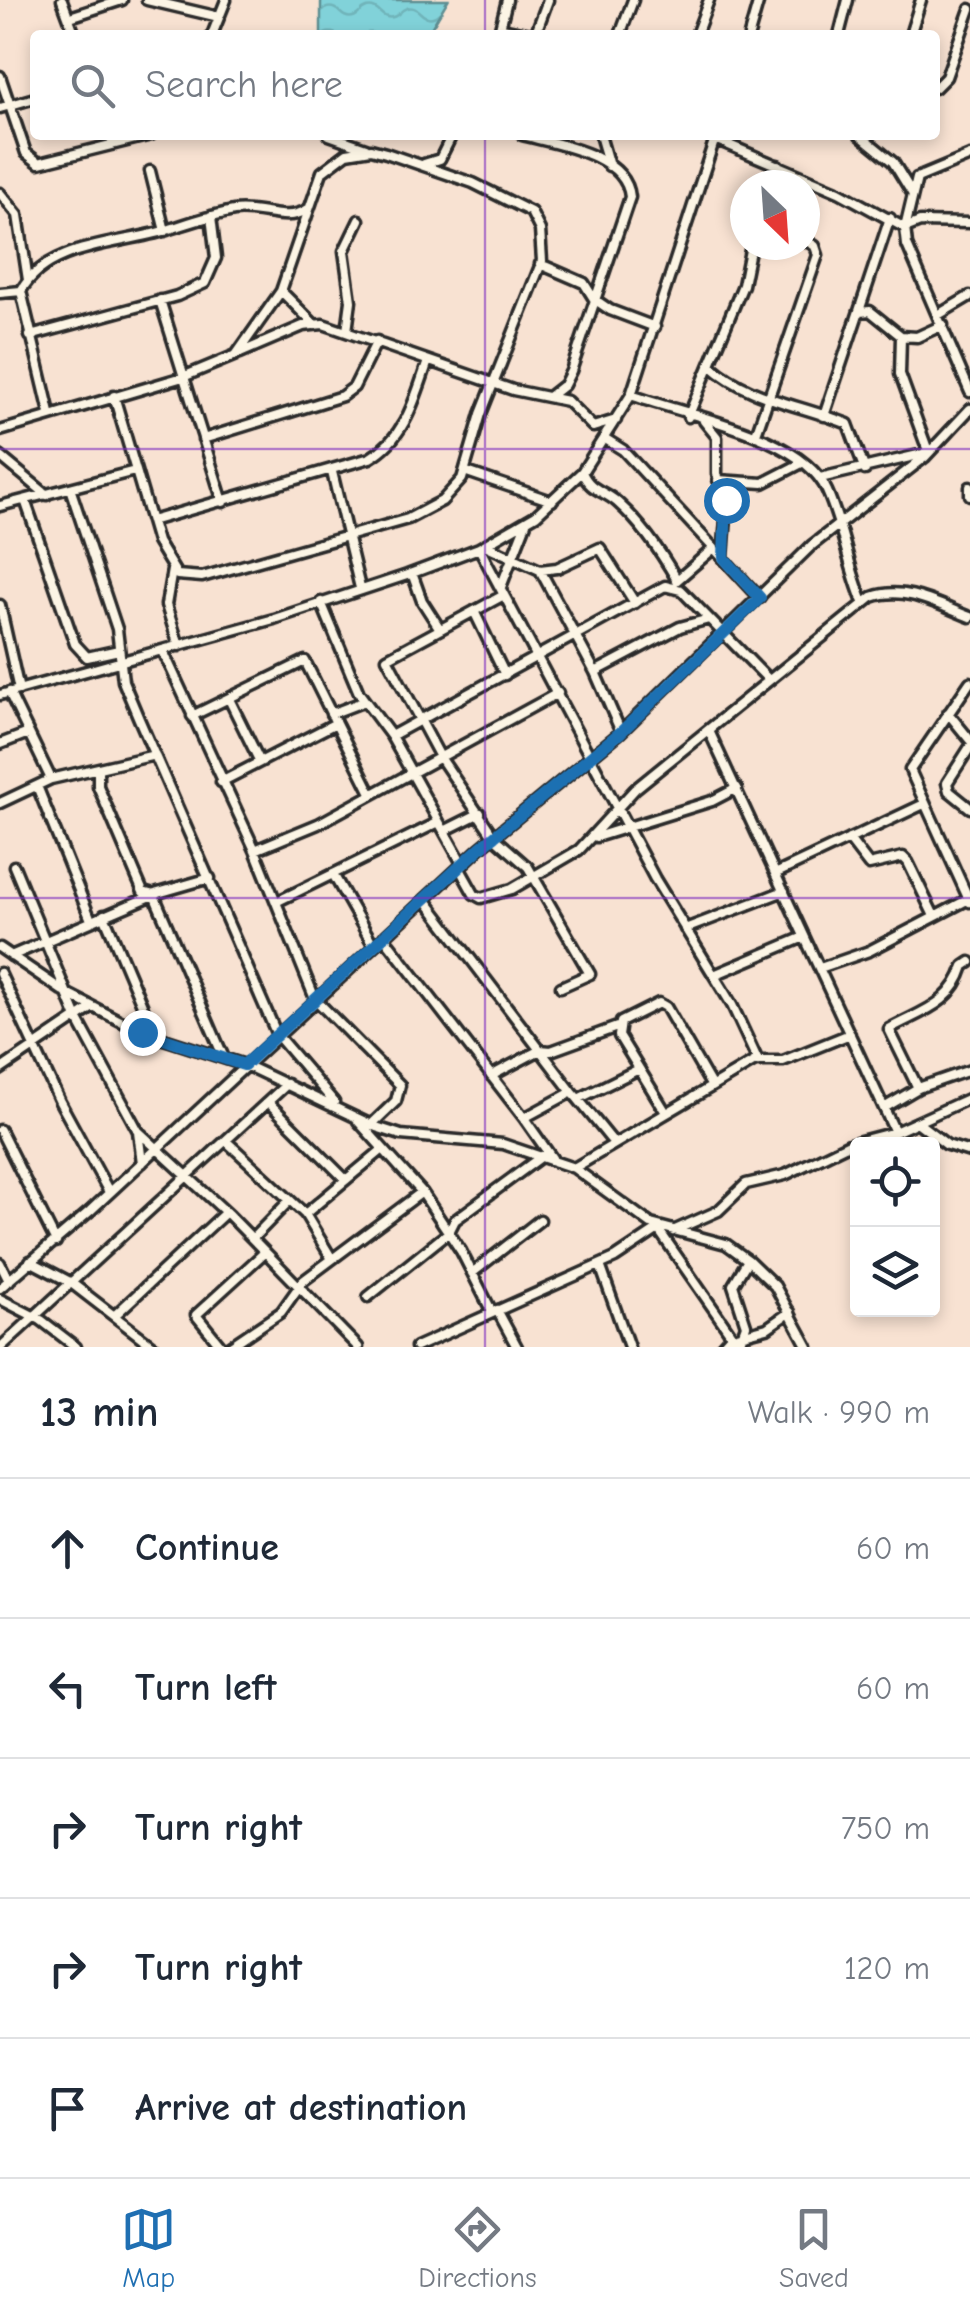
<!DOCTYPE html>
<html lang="en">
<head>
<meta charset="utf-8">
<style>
	:root { --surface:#fff; --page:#f6f6f7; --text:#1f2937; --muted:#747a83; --line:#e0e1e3; --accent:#1f6fb2 }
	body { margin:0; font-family:"Comic Neue",sans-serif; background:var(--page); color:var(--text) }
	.controls { position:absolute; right:30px; bottom:30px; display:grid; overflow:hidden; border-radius:10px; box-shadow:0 5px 15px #0003 }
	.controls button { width:90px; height:90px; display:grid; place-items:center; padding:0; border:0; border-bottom:2px solid var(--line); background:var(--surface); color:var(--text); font:50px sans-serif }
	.compass { position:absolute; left:730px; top:170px; width:90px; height:90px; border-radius:50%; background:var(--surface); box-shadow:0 5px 15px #0003; rotate:155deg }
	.stop { position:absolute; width:30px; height:30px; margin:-22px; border:8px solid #1f6fb2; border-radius:50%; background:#fff }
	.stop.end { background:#1f6fb2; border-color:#fff; box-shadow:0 2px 10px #0008 }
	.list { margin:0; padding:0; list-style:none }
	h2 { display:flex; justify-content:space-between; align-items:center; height:130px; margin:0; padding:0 40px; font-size:42px }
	h2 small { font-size:32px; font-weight:400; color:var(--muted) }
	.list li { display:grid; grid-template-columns:65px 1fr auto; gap:30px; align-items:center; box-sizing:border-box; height:140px; padding:0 40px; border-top:2px solid var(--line) }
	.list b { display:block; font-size:38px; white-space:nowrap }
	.list em { font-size:32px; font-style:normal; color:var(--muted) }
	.icon { flex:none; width:55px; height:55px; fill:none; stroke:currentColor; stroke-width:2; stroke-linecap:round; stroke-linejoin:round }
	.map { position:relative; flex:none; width:970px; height:1347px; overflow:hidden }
	.search { position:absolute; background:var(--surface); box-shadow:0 5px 15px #0003; left:30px; right:30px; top:30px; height:110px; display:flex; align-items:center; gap:25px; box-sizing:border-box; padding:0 35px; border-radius:10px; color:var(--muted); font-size:38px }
	.sheet { height:830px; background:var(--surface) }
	nav { display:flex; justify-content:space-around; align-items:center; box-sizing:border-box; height:140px; border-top:2px solid var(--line); background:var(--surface); font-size:28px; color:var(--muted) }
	nav a { display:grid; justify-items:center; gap:5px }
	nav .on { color:var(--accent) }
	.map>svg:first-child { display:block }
	.water { fill:url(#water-waves); stroke:#5f8f93; stroke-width:2.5 }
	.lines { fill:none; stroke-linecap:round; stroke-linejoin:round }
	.street-casing { stroke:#2b2b2b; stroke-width:15 }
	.street { stroke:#fcf5e5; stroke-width:8 }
	.route { stroke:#1f6fb2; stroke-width:12 }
	.grid { fill:none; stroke:#7b2cbf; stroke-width:2.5; stroke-opacity:0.55 }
</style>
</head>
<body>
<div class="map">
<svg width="970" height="1347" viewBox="0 0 970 1347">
	<defs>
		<pattern id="water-waves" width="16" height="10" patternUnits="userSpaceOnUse" patternTransform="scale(2.5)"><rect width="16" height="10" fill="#81d2d9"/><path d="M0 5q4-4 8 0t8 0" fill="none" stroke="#70b4ba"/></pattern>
	</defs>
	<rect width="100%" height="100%" fill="#f8e2d2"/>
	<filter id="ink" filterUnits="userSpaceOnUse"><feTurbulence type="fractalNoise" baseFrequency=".01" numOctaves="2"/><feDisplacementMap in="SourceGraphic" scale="20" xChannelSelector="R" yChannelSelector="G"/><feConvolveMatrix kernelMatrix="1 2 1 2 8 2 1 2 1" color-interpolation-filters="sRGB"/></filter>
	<g filter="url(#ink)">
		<path class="water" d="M321,0H448L427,35H321Z"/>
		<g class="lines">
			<defs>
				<path id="street" d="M62,0L75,35
					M147,0L219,17
					M70,17L122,0
					M500,28L507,0
					M212,35L226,0
					M494,35L502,28L536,35
					M535,35L548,0
					M620,35L633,0
					M696,35L709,0
					M749,35L759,0
					M839,35L848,0
					M910,35L921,0
					M0,76L26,153L39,163L151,135
					M935,88L946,77L970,9
					M0,108L35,98
					M329,135L366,148
					M522,135C556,144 626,154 630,197L571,371L564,385L550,396
					M600,135L609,166
					M860,135L893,162L912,193
					M715,139L839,192L905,228L920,222L970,223
					M970,156L917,178L905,228L907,245L970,392
					M424,164L440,159L452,135
					M150,171L165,231
					M771,185L778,165
					M0,193L18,215L28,280
					M540,264L584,283L594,299L610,310L655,327
					M281,291L315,325
					M0,293L21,291
					M160,300L223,502
					M860,312L870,311L901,336L900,374L928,451
					M938,315L970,296
					M347,331L351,301L344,251L359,220
					M30,336L177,296L205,283L216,258L211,216
					M901,336L917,337L943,325
					M240,353L303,326L323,324L513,390L567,401L593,427L616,420
					M710,365C749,400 800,404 848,424L865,470
					M631,395C685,415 803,435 827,491C843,527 848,566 863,602
					M50,413L21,291C48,243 120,245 167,230C189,223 211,215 234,211C260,207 286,224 308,209
					M824,416L890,218
					M688,417L743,285L751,245
					M704,421L717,437V474L727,504L723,558
					M0,431L183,377L236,355L281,291L322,172L347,153L371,149L386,153L473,183L531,212L540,230L542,261L481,414L462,479L442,501L408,519L202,577L177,575L157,542L114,396
					M756,434L818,255L815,246L805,240
					M604,438L623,450L760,598
					M203,439L342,396L354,387L377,341
					M0,456L47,495
					M332,472L360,588
					M467,472L552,501
					M582,472C590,491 603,490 617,502C642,524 661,552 677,580
					M820,478L927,453
					M718,480L763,483L802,463
					M970,487V495
					M70,488L117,629L123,681L139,719L277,1035L334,1102
					M25,500L75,644L87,657L119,650
					M0,506L135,471
					M151,521L370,458C406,437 415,398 428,361
					M485,545L540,570L595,672L621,732
					M479,548L655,879L732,1005L758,1061
					M172,570L166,605L179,646
					M540,570L557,568L600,548L635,603
					M412,573L422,601L440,629
					M676,581L714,548
					M501,587L526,523
					M504,595L387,658L440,757L494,837L528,867L590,974L561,987
					M321,602L359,693L391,736L463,865
					M0,605L19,690
					M474,611L505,675
					M163,651L255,850L315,999L400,1085L396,1101L371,1125
					M595,672L680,627L709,619
					M970,682L910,770L970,902
					M0,695L274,619L407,575L479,548L536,515L582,472L631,395L716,135
					M229,699L260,762
					M948,713L970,740
					M331,714L365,701
					M192,716L305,661L371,793
					M709,731L895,1132
					M391,736L665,586L681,590L768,679
					M0,744L26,734
					M970,747L947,783L949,791L970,808
					M98,771V786L143,892L154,895L224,1058
					M51,779L155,755
					M221,782L336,723
					M37,786L91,920
					M0,803L51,779L9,692
					M444,831L480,813
					M596,837L712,801L737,788
					M849,839L869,865L903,857L908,862L934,916
					M255,850L318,824L558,693
					M14,866L77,1018L138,1131L229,1215L358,1347
					M460,869L474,894L481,898L512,889L579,850L635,789L872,597C906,585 938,605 970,617
					M777,873L924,804
					M333,874L374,946
					M425,899L572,1092
					M276,902L439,822
					M104,915L156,1038
					M685,929L784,891
					M384,937L524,1118
					M0,948L66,993L142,1032L245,1065L376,1127L401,1135L503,1144L574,1168L651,1224L726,1244L748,1260L775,1286L808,1347
					M11,956L158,893L210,878
					M820,968L869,951L969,899
					M0,973L60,1102L109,1192
					M714,975L804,937
					M0,1070L93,1007
					M491,1076L540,1050L551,1051L617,1027
					M918,1088L970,1070
					M578,1099L613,1142
					M268,1102L346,1180
					M884,1108L918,1088L889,1029C921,1011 952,1005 964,966L970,962
					M665,1111L619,1036L621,1022L659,1003L666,1007L711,1085
					M358,1121L422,1192L461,1251L492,1312
					M917,1122L947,1145L970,1152
					M0,1130L56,1242
					M138,1131L142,1163
					M226,1141L305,1214L332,1259
					M552,1158L524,1118L572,1092L578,1099L639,1069
					M574,1168L755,1061H783L850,1034
					M305,1214L383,1149
					M658,1229L733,1337
					M673,1231L718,1211L746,1184L785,1175L849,1144L895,1132L970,1098
					M253,1238L290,1200
					M30,1261L70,1282L154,1347
					M0,1263L9,1281
					M600,1265L629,1347
					M472,1273L540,1220
					M0,1288L90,1211L480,848L621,732L811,546L925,457L970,409
					M368,1297L449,1232L455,1220L542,1156
					M0,1299L41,1320L76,1347
					M497,1310L517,1347
					M114,1316L226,1212
					M1,1347L287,1084
					M222,1347L196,1315L265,1252
					M229,1347L281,1312L303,1281L422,1192
					M416,1347L615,1258L660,1228
					M721,1347L729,1338L767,1328L790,1312
					M738,1347L746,1325L733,1285L748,1260"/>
			</defs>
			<use href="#street" class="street-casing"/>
			<use href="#street" class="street"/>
		</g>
	</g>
	<g class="lines" filter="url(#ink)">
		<path class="route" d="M142,1032L244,1065L480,848L621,732L760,598L724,558L726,500"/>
	</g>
	<path class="grid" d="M485,0V35M485,135V1347M0,449H970M0,898H970"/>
</svg>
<div class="controls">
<button><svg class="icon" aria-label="locate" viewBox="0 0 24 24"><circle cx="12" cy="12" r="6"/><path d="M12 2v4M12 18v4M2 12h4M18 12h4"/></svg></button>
<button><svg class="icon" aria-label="layers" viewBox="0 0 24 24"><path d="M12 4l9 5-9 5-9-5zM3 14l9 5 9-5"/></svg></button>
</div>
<svg class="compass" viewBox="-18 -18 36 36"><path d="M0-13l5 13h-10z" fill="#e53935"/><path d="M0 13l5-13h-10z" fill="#747a83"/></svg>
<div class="stop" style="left:726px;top:500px"></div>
<div class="stop end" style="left:142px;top:1032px"></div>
<div class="search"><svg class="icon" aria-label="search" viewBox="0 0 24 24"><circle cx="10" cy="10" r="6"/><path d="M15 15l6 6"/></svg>Search here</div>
</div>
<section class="sheet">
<h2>13 min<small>Walk · 990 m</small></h2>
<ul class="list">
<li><svg class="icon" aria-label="ahead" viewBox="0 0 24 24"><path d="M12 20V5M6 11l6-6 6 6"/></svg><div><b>Continue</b></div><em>60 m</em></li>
<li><svg class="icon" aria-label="left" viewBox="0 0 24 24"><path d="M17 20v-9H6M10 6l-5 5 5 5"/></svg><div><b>Turn left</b></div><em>60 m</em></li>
<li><svg class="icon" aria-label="right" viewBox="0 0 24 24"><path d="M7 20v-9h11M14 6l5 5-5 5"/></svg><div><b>Turn right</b></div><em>750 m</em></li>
<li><svg class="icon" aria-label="right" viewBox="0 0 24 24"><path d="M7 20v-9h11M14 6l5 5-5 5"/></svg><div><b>Turn right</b></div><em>120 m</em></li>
<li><svg class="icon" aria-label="arrive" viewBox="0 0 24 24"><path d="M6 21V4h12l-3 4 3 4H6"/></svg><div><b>Arrive at destination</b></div></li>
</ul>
</section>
<nav>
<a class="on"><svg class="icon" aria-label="map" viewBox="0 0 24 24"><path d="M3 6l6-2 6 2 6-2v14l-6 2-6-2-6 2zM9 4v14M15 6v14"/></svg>Map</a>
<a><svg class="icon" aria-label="directions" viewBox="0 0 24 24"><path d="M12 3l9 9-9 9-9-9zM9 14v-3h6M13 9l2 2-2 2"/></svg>Directions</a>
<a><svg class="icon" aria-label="saved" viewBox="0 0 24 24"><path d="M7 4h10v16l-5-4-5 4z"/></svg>Saved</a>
</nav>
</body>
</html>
